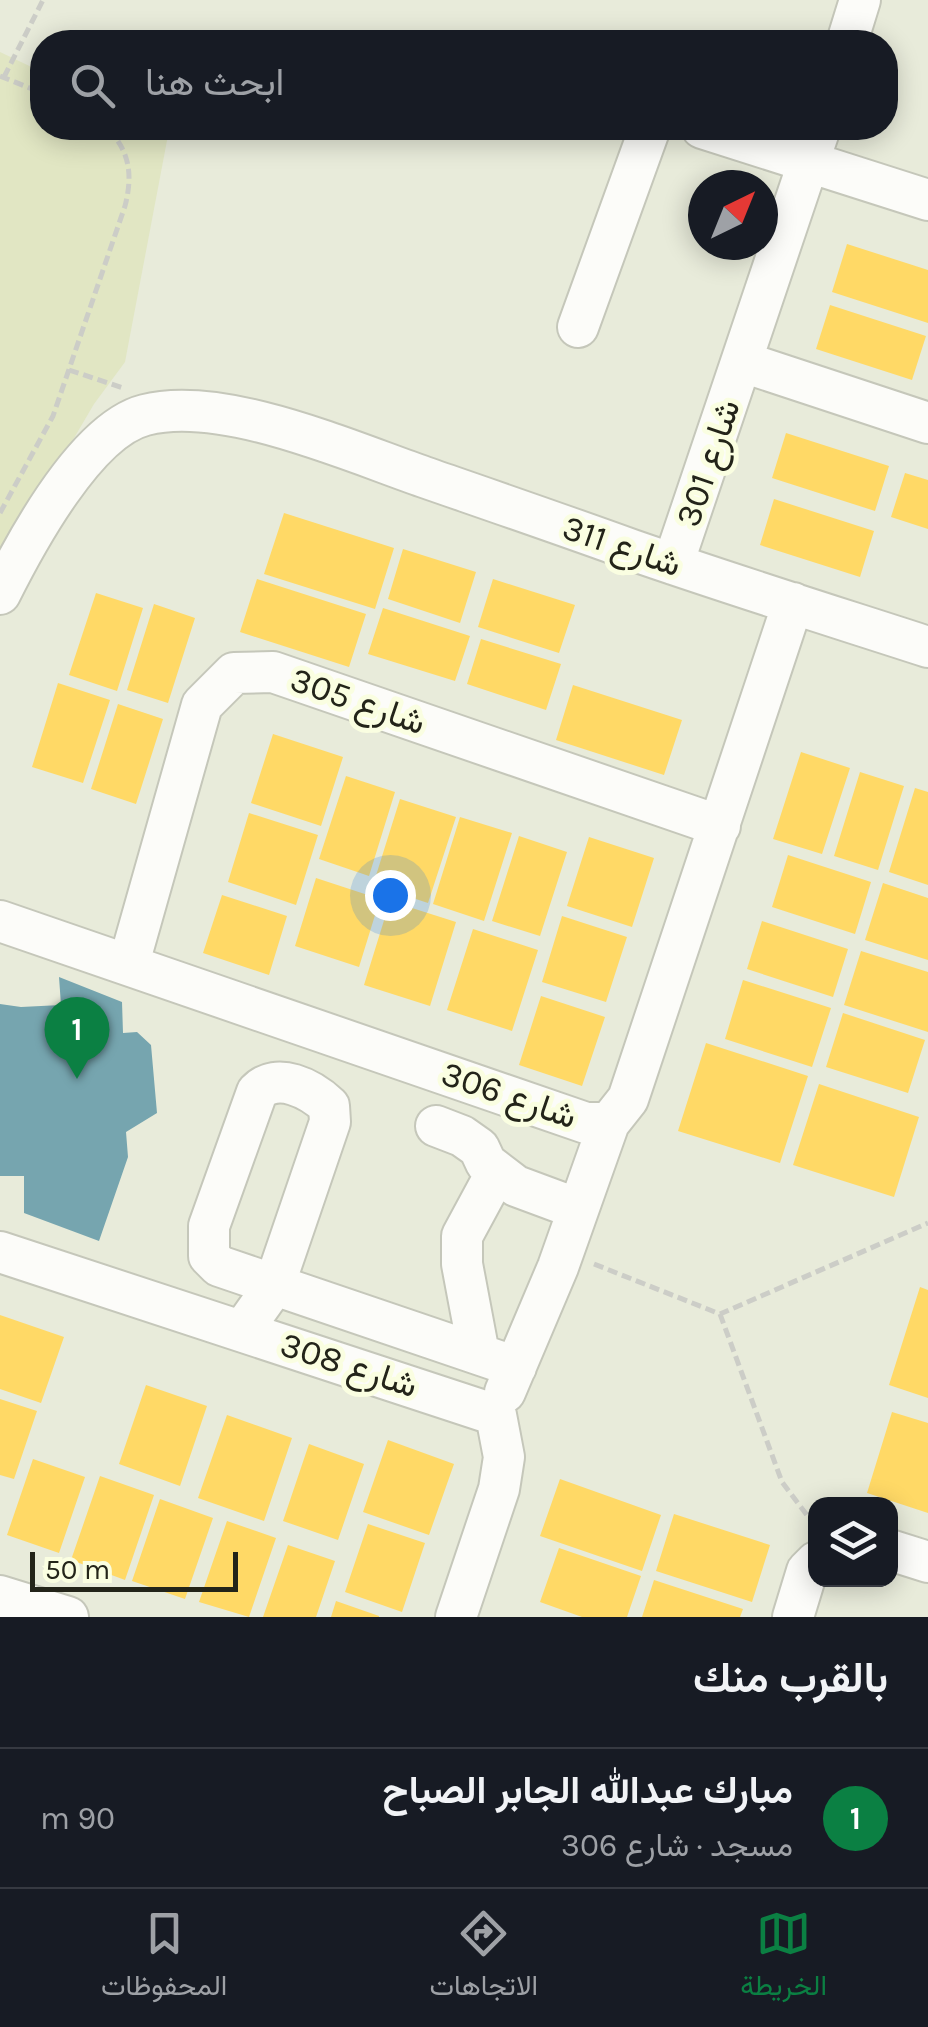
<!DOCTYPE html>
<html lang="ar">
<head>
<meta charset="utf-8">
<style>
	:root { --surface:#171b24; --page:#242831; --text:#f1f3f6; --muted:#9ea1a6; --line:#363941; --accent:#0b8043 }
	body { margin:0; font-family:Karla,Vazirmatn,sans-serif; background:var(--page); color:var(--text); direction:rtl }
	.controls { position:absolute; right:30px; bottom:30px; display:grid; overflow:hidden; border-radius:20px; box-shadow:0 5px 25px #0003 }
	.controls button { width:90px; height:90px; display:grid; place-items:center; padding:0; border:0; border-bottom:2px solid var(--line); background:var(--surface); color:var(--text); font:50px sans-serif }
	.compass { position:absolute; left:688px; top:170px; width:90px; height:90px; border-radius:50%; background:var(--surface); box-shadow:0 5px 25px #0003; rotate:43deg }
	.scale { position:absolute; left:30px; bottom:25px; width:208px; box-sizing:border-box; padding-left:10px; border:5px solid #232419; border-top:0; font-size:28px; line-height:35px; white-space:nowrap; color:#232419; -webkit-text-stroke:8px #fafee1; paint-order:stroke }
	.you { position:absolute; left:390px; top:895px; width:35px; height:35px; margin:-25px; border:8px solid #fff; border-radius:50%; background:#1a73e8; box-shadow:0 0 0 15px #1a73e833 }
	.badge { display:grid; place-items:center; width:65px; height:65px; border-radius:50%; background:var(--accent); color:#fff; font-size:32px; font-weight:700 }
	.pin { position:absolute; translate:-50% -82px; filter:drop-shadow(0 2px 5px #0008) }
	.pin::after { content:''; position:absolute; top:52px; width:35px; height:30px; background:inherit; clip-path:polygon(0 0,100% 0,50% 100%) }
	.list { margin:0; padding:0; list-style:none }
	h2 { display:flex; justify-content:space-between; align-items:center; height:130px; margin:0; padding:0 40px; font-size:42px }
	h2 small { font-size:32px; font-weight:400; color:var(--muted) }
	.list li { display:grid; grid-template-columns:65px 1fr auto; gap:30px; align-items:center; box-sizing:border-box; height:140px; padding:0 40px; border-top:2px solid var(--line) }
	.list b { display:block; font-size:38px; white-space:nowrap }
	.list p { margin:0; font-size:32px; white-space:nowrap; color:var(--muted) }
	.list em { font-size:32px; font-style:normal; color:var(--muted) }
	.icon { flex:none; width:55px; height:55px; fill:none; stroke:currentColor; stroke-width:2; stroke-linecap:round; stroke-linejoin:round }
	.map { position:relative; flex:none; width:928px; height:1617px; overflow:hidden; direction:ltr }
	.search { position:absolute; background:var(--surface); box-shadow:0 5px 25px #0003; left:30px; right:30px; top:30px; height:110px; display:flex; align-items:center; gap:25px; box-sizing:border-box; padding:0 35px; border-radius:40px; color:var(--muted); font-size:38px }
	.sheet { height:270px; background:var(--surface) }
	nav { display:flex; justify-content:space-around; align-items:center; box-sizing:border-box; height:140px; border-top:2px solid var(--line); background:var(--surface); font-size:28px; color:var(--muted) }
	nav a { display:grid; justify-items:center; gap:5px }
	nav .on { color:var(--accent) }
	.map>svg:first-child { display:block }
	.green { fill:#e1e6c3 }
	.homes { fill:#ffd966 }
	.public { fill:#76a5af }
	.lines { fill:none; stroke-linecap:round; stroke-linejoin:round }
	.minor-casing { stroke:#c5c7ba; stroke-width:44 }
	.path { stroke:#cccdc7; stroke-width:5; stroke-dasharray:10 5; stroke-linecap:butt }
	.minor { stroke:#fcfcf9; stroke-width:40 }
	.labels { text-anchor:middle; dominant-baseline:central; stroke-width:10; stroke-linejoin:round; paint-order:stroke }
	.street-label { font-size:35px; fill:#232419; stroke:#fafee1 }
</style>
</head>
<body>
<div class="map">
<svg width="928" height="1617" viewBox="0 0 928 1617">
	<rect width="100%" height="100%" fill="#e8ebda"/>
	<path class="green" d="M0,52L42,72V128H164L169,130L125,362L94,404L0,564Z"/>
	<path class="homes" d="M847,244L928,270V323L832,292Z
		M830,305L926,336L912,380L816,349Z
		M786,433L889,466L875,511L772,478Z
		M905,473L928,480V529L891,517Z
		M774,499L874,531L860,577L760,545Z
		M284,513L394,548L375,609L264,574Z
		M403,549L476,572L460,623L388,599Z
		M257,579L366,614L349,667L240,632Z
		M493,579L575,605L559,653L478,627Z
		M96,593L143,608L117,691L69,675Z
		M154,604L195,618L168,703L127,690Z
		M383,608L470,636L455,681L368,654Z
		M481,639L561,664L546,710L467,684Z
		M58,683L110,700L83,783L32,767Z
		M573,685L682,720L664,775L556,740Z
		M118,704L163,719L136,804L91,789Z
		M273,734L343,757L321,826L251,803Z
		M801,752L850,768L822,854L773,839Z
		M860,772L904,786L878,870L834,856Z
		M346,776L395,792L369,876L319,859Z
		M915,788L928,792V885L889,872Z
		M400,799L456,817L428,903L373,885Z
		M249,813L318,835L296,905L228,882Z
		M460,817L512,833L484,921L433,904Z
		M519,836L567,852L540,936L492,921Z
		M589,837L654,858L632,927L567,906Z
		M788,855L871,882L855,934L772,907Z
		M316,878L380,899L359,967L295,946Z
		M883,883L928,898V960L865,940Z
		M222,895L287,916L269,975L203,953Z
		M390,901L456,922L430,1006L364,985Z
		M562,916L627,937L606,1002L542,982Z
		M762,921L848,949L833,997L747,969Z
		M473,929L538,950L512,1031L447,1010Z
		M861,951L928,972V1032L844,1005Z
		M743,980L831,1008L812,1067L725,1039Z
		M541,996L605,1017L582,1086L519,1065Z
		M843,1013L925,1040L908,1093L826,1067Z
		M706,1043L808,1076L780,1163L678,1131Z
		M819,1084L919,1117L894,1197L793,1165Z
		M920,1287L928,1290V1398L889,1385Z
		M0,1315L64,1337L41,1403L0,1389Z
		M146,1385L207,1406L180,1486L119,1464Z
		M0,1399L37,1411L14,1479L0,1475Z
		M892,1412L928,1423V1513L867,1493Z
		M227,1415L292,1438L264,1521L198,1498Z
		M388,1440L454,1464L429,1535L363,1512Z
		M309,1444L364,1464L338,1540L283,1521Z
		M33,1459L85,1477L59,1553L7,1535Z
		M100,1476L154,1495L125,1580L71,1560Z
		M560,1479L661,1515L642,1571L540,1536Z
		M160,1499L213,1518L185,1599L132,1581Z
		M674,1514L770,1545L752,1602L656,1571Z
		M227,1521L276,1538L249,1617L199,1602Z
		M368,1524L425,1543L402,1612L345,1592Z
		M288,1545L335,1561L316,1617H263Z
		M559,1548L641,1576L627,1617H582L540,1602Z
		M654,1580L743,1609L740,1617H642Z
		M336,1601L379,1616V1617H331Z"/>
	<path class="public" d="M59,977L122,1002L123,1033L137,1032L151,1045L157,1113L126,1132L128,1157L99,1241L24,1213V1176H0V1004L21,1007L61,1005Z"/>
	<g class="lines">
		<defs>
			<path id="minor" d="M847,42L860,0
				M702,128L928,200
				M578,327L650,128
				M743,362L928,423
				M673,564L820,128
				M0,594C26,542 86,430 145,415C223,395 349,451 424,477C493,501 563,525 632,550C730,584 829,615 928,647
				M0,921L586,1123H609L628,1099L793,603
				M129,963L202,705L234,673L273,672L720,826
				M436,1126L462,1136L479,1148L486,1163L516,1186L578,1209
				M0,1252L496,1415L504,1457L499,1489L456,1617
				M242,1331L274,1286L330,1122L329,1106C311,1089 277,1071 257,1092L209,1226V1256L219,1266L516,1367
				M479,1354L462,1264V1236L496,1173
				M505,1392L558,1267L609,1123
				M890,1550L928,1562
				M0,1596L68,1617
				M793,1617L807,1571L816,1562"/>
		</defs>
		<use href="#minor" class="minor-casing"/>
		<path class="path" d="M0,76L42,93
			M4,77L43,0
			M69,370L123,388
			M0,513L53,416L125,206C133,175 130,151 107,128
			M594,1264L720,1314L928,1223
			M720,1314L782,1482L816,1527"/>
		<use href="#minor" class="minor"/>
	</g>
	<g class="labels">
		<g class="street-label">
			<text transform="translate(708 463) rotate(-71)">شارع 301</text>
			<text transform="translate(622 546) rotate(19)">شارع 311</text>
			<text transform="translate(358 701) rotate(19)">شارع 305</text>
			<text transform="translate(509 1095) rotate(19)">شارع 306</text>
			<text transform="translate(349 1365) rotate(18)">شارع 308</text>
		</g>
	</g>
</svg>
<div class="controls">
<button><svg class="icon" aria-label="layers" viewBox="0 0 24 24"><path d="M12 4l9 5-9 5-9-5zM3 14l9 5 9-5"/></svg></button>
</div>
<svg class="compass" viewBox="-18 -18 36 36"><path d="M0-13l5 13h-10z" fill="#e53935"/><path d="M0 13l5-13h-10z" fill="#9ea1a6"/></svg>
<div class="scale">50 m</div>
<div class="you"></div>
<div class="pin badge" style="left:77px;top:1079px">1</div>
<div class="search"><svg class="icon" aria-label="search" viewBox="0 0 24 24"><circle cx="10" cy="10" r="6"/><path d="M15 15l6 6"/></svg>ابحث هنا</div>
</div>
<section class="sheet">
<h2>بالقرب منك<small></small></h2>
<ul class="list">
<li><span class="badge">1</span><div><b>مبارك عبدالله الجابر الصباح</b><p>مسجد · شارع 306</p></div><em>90 m</em></li>
</ul>
</section>
<nav>
<a class="on"><svg class="icon" aria-label="map" viewBox="0 0 24 24"><path d="M3 6l6-2 6 2 6-2v14l-6 2-6-2-6 2zM9 4v14M15 6v14"/></svg>الخريطة</a>
<a><svg class="icon" aria-label="directions" viewBox="0 0 24 24"><path d="M12 3l9 9-9 9-9-9zM9 14v-3h6M13 9l2 2-2 2"/></svg>الاتجاهات</a>
<a><svg class="icon" aria-label="saved" viewBox="0 0 24 24"><path d="M7 4h10v16l-5-4-5 4z"/></svg>المحفوظات</a>
</nav>
</body>
</html>
